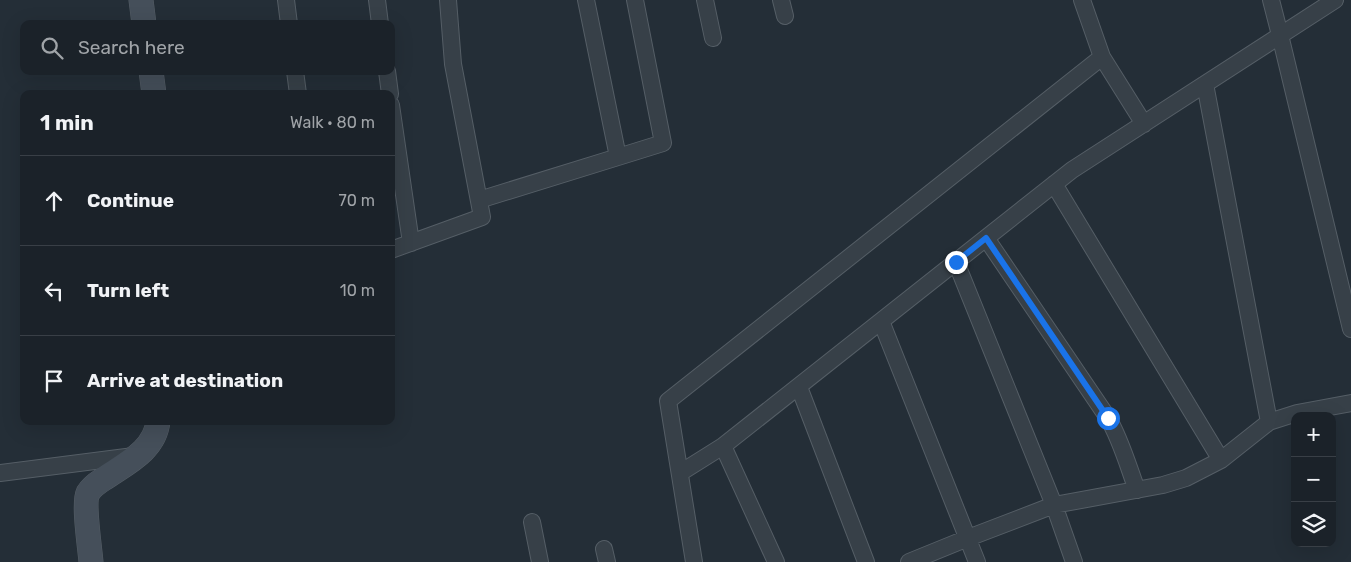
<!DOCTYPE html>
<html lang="en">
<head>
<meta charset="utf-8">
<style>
	:root { --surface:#1b2229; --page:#282f35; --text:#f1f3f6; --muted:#a0a4a8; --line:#393f46 }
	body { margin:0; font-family:Rubik,sans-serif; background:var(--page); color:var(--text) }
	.controls { position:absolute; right:15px; bottom:15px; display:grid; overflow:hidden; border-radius:10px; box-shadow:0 5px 20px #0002 }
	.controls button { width:45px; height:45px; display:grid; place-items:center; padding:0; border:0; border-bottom:1px solid var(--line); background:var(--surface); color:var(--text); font:25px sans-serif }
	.stop { position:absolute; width:15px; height:15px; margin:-11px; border:4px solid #1a73e8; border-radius:50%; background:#fff }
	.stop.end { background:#1a73e8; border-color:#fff; box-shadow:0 1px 5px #0008 }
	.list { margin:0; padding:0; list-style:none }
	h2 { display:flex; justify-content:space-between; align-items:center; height:65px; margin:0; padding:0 20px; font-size:21px }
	h2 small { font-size:16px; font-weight:400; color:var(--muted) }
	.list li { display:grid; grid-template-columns:32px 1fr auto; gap:15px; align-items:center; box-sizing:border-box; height:90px; padding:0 20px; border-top:1px solid var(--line) }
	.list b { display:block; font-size:19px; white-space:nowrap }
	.list em { font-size:16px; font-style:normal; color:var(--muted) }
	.icon { flex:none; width:28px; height:28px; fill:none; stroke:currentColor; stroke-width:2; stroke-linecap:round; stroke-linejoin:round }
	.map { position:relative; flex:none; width:1351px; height:562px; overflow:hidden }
	.search { position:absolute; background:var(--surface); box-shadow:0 5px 20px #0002; left:20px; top:20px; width:375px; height:55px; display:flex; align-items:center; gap:12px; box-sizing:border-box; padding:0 18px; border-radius:10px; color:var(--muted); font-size:19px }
	.panel { position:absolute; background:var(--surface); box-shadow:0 5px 20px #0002; left:20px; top:90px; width:375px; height:335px; border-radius:10px }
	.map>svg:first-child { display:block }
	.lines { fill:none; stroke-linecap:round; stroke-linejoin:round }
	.street-casing { stroke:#555e66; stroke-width:18 }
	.secondary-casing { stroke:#555e66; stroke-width:25 }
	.street { stroke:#374048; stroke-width:16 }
	.secondary { stroke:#454f5a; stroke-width:24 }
	.route { stroke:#1a73e8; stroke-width:6 }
</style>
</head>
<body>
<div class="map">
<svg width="1351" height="562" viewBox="0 0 1351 562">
	<rect width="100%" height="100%" fill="#242e37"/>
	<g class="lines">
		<defs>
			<path id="street" d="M286,0L289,24
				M377,0L380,24
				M705,0L713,38
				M781,0L785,16
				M1082,0L1102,57L1144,124
				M1271,0L1280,35L1351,329
				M295,71L298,94
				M387,71L390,94
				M1205,84L1269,422
				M391,105L411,243
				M618,157L663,143L635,0
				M1054,184L1221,460
				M479,200L618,157L586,0
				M986,238L1108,418C1121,440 1128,466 1137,490
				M391,250L482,217L453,64L448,0
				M956,262L1054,505L1074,562
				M881,321L977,562
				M799,387L866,562
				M0,473L134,456
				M680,473L723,446
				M532,522L540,562
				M604,549L607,562
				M694,562L668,401L1102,57
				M776,562L723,446L1072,170L1335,0
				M909,562L968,538L1054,505L1163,485L1186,478L1221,460L1269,422L1297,413L1351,403"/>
			<path id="secondary" d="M141,0L144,24
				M151,71L154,94
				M91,562C90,549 83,503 88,493C92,486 99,482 105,478C127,463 155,450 158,421"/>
		</defs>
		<use href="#street" class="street-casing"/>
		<use href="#secondary" class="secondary-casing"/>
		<use href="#street" class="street"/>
		<use href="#secondary" class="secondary"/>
	</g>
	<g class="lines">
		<path class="route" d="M956,262L986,238L1108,418"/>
	</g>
</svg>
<div class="controls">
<button>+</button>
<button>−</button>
<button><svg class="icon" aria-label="layers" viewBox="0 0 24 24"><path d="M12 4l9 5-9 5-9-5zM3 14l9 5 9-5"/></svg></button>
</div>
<div class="stop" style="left:1108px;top:418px"></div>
<div class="stop end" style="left:956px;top:262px"></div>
<div class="search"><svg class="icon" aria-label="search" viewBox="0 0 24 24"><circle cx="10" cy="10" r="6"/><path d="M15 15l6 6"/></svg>Search here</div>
<section class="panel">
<h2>1 min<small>Walk · 80 m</small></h2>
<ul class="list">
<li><svg class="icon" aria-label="ahead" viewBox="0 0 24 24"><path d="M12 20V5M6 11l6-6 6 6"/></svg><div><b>Continue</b></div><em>70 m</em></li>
<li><svg class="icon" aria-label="left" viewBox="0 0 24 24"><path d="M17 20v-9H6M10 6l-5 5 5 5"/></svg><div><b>Turn left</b></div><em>10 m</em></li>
<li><svg class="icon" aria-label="arrive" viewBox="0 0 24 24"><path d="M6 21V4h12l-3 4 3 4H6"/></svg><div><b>Arrive at destination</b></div></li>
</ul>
</section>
</div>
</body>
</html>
